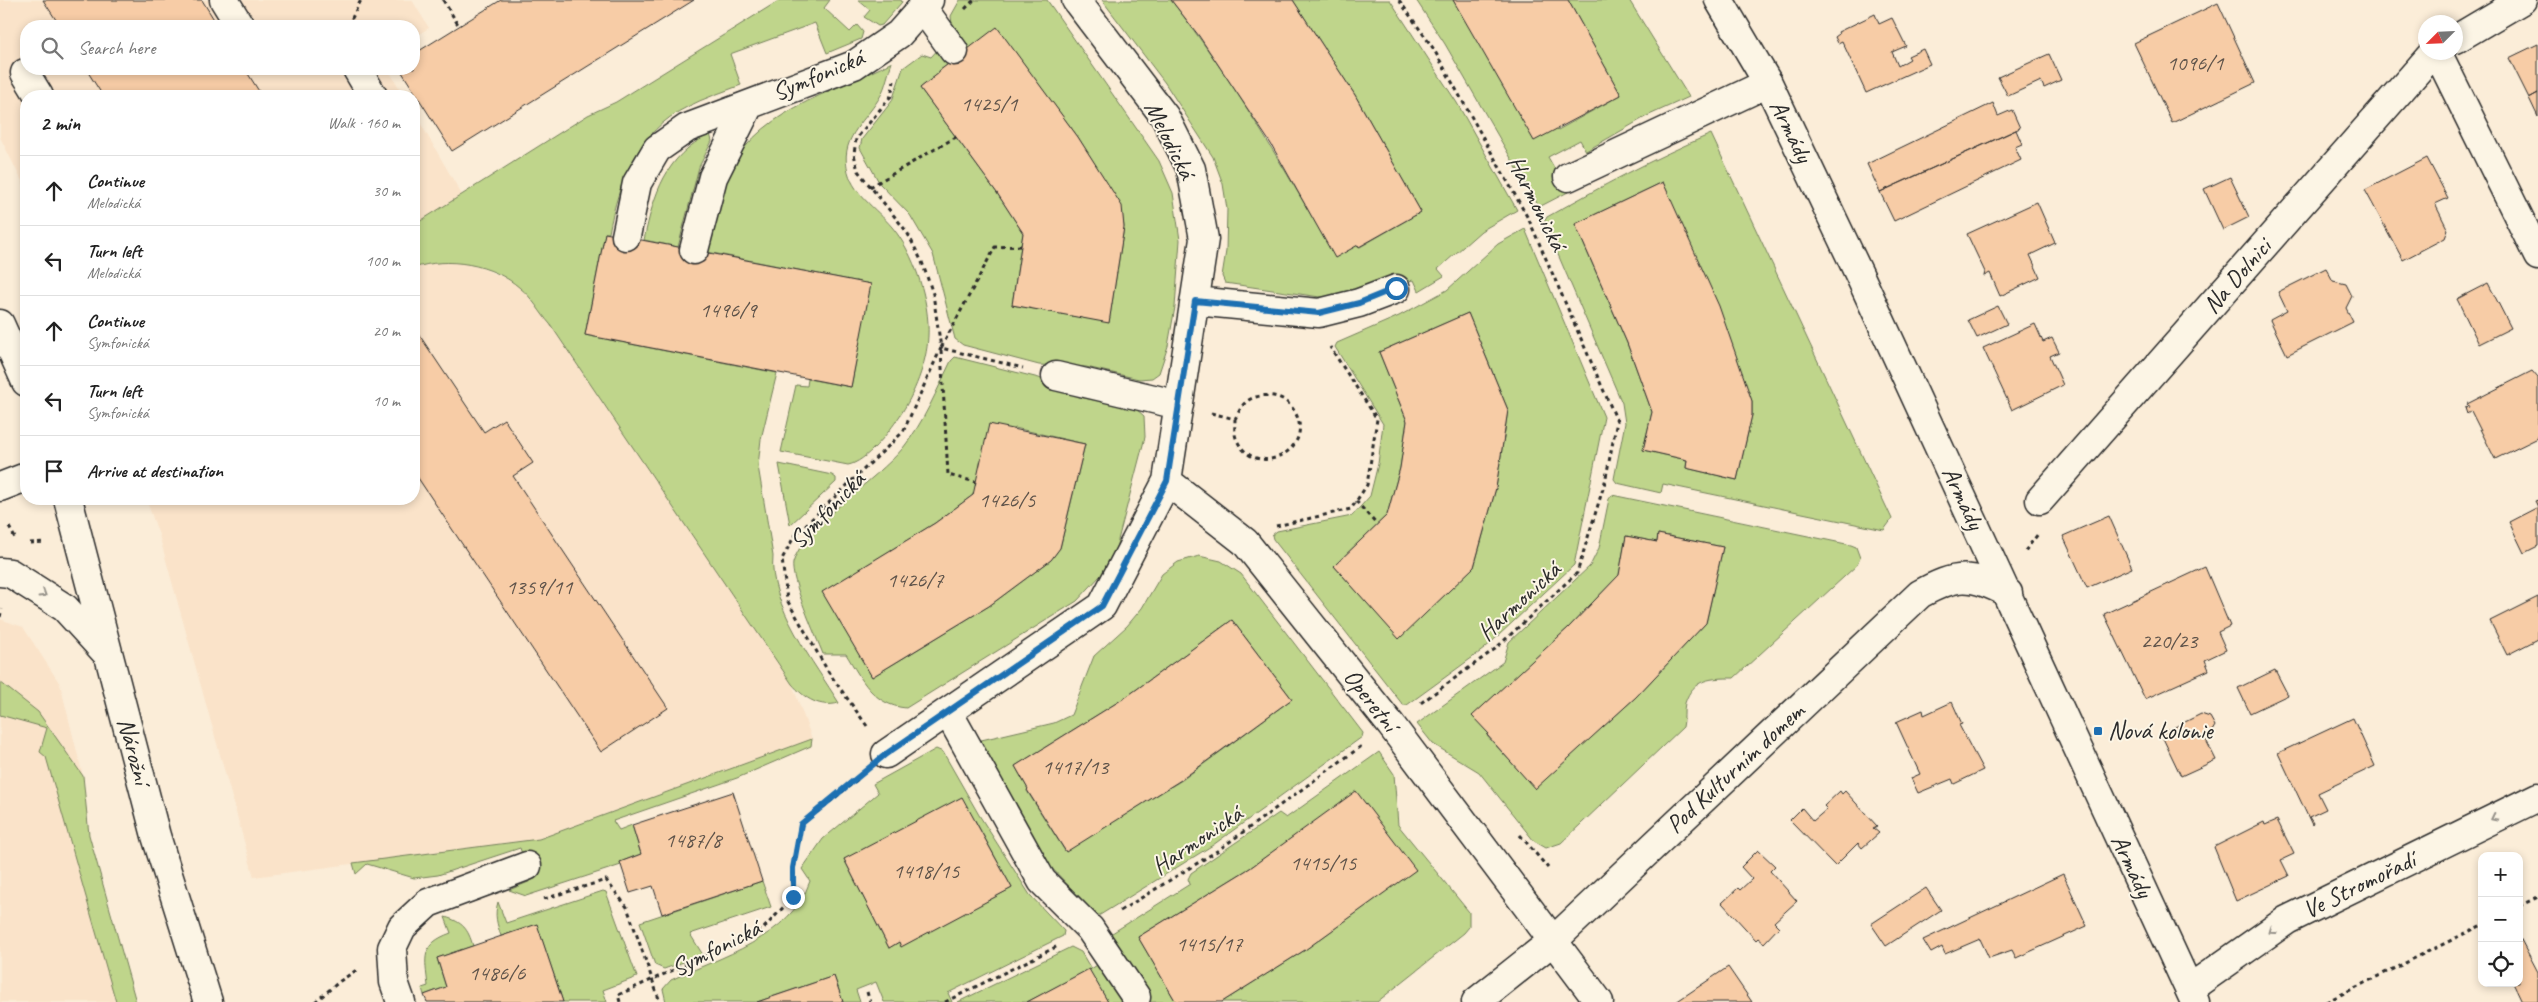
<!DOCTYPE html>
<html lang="en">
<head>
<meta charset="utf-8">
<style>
	:root { --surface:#fff; --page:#f6f6f6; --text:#222; --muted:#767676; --line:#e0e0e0 }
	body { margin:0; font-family:Caveat,sans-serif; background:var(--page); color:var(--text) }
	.controls { position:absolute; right:15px; bottom:15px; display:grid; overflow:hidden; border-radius:10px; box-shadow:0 2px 8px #0003 }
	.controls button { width:45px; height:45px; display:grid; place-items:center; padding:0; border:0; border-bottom:1px solid var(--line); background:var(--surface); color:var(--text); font:25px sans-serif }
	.compass { position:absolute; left:2418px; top:15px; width:45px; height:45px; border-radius:50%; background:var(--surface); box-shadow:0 2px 8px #0003; rotate:246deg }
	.stop { position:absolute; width:15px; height:15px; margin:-11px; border:4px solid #1f6fb2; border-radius:50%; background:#fff }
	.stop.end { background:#1f6fb2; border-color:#fff; box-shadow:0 1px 5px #0008 }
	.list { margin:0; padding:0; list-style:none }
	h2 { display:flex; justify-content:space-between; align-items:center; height:65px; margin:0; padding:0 20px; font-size:21px }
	h2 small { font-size:16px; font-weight:400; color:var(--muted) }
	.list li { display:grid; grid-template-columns:32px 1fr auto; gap:15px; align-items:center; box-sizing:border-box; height:70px; padding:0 20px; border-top:1px solid var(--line) }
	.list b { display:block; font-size:19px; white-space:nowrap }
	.list p { margin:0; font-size:16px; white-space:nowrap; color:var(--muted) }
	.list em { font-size:16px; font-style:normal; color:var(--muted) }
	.icon { flex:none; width:28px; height:28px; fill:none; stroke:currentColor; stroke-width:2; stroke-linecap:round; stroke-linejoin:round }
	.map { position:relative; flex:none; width:2538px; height:1002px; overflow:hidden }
	.search { position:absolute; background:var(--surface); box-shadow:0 2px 8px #0003; left:20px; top:20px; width:400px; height:55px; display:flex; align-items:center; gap:12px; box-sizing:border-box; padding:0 18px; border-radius:20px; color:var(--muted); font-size:19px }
	.panel { position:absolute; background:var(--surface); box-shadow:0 2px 8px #0003; left:20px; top:90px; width:400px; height:415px; border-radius:20px }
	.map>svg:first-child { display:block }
	.built { fill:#fae3c9 }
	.green { fill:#bfd58b; stroke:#75805b; fill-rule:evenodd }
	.building { fill:#f7cca6; stroke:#2b2b2b }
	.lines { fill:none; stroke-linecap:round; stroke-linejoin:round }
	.minor-casing { stroke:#2b2b2b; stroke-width:31 }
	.path { stroke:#2b2b2b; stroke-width:3; stroke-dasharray:4 4; stroke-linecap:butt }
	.minor { stroke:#fcf5e5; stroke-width:28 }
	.oneway { stroke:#949088 }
	.route { stroke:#1f6fb2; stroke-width:6 }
	.poi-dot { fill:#1f6fb2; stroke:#fcf5e5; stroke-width:2 }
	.labels { text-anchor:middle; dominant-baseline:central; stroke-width:4; stroke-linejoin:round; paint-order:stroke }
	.number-label { font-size:22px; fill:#5e534a }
	.street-label { font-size:25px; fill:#2b2b2b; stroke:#fcf5e5 }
	.poi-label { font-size:25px; fill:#2b2b2b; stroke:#fcf5e5; text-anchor:start }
</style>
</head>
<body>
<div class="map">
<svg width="2538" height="1002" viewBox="0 0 2538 1002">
	<rect width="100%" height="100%" fill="#fbedd8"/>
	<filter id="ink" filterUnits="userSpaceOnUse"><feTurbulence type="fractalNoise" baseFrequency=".02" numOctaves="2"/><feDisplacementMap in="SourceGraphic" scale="10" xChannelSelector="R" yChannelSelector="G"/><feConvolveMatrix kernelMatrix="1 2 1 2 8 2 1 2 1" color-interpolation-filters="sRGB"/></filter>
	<g filter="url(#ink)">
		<path class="built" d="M0,0H412L429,28L414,37V26H26V69H388L404,96H26V189L0,137Z
			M414,112L462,195L414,225Z
			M436,263H461L481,268L505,278L521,288L550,324L792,684L812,739L539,839L254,877L159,535L146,499H414V268Z
			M0,619L23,627L60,684L83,776L89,835L136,1002H0Z"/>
		<path class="green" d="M780,0H830L824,8L850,32L857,25L863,32L861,39L827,53L815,23L730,54L741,85C723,92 704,98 687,107C638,131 618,183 609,233H605L585,335L777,373L761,439L758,466L773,556C768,604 815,664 839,703C820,708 805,699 792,684L550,324C540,313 532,297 520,288C493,264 447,256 414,268V225L588,115L616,102Z
			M858,0H901L902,2L882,25L878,26L864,17L870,10Z
			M960,0H1047L1159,161L1173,193L1180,240L1175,307L1168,346L1159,373L1152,378L1139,379L1086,367L1039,365L963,345L955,339L933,254L910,215L880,184L860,148L862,139L892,101L903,68L922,54L931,57L953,33L951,16ZM997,28L1078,137L1121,206L1124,227L1109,322L1012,305L1023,233L997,193L920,88L939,73V71Z
			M1102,0H1171C1234,81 1285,169 1335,257L1358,245L1360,247L1421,212L1355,95L1293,0H1390L1457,103L1517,210L1481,231L1438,269L1444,276L1419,291L1414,280L1360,289L1332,298L1320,297L1225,283L1222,276L1226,251L1227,209L1223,184L1213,157L1165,83Z
			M1416,0H1453L1471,27L1558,130L1621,95L1568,0H1629L1689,97L1647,116L1586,151L1580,140L1548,157L1568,192L1541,206L1538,205L1445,44Z
			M892,62C888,73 886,85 881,95C868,119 841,136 847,167C851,193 876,208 892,227C914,253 930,301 928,336C927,363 914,395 899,417C889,432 866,462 848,465L781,452L796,385L807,386L808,379L851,387L870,284L707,252C713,229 717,204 725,182C751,111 832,94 892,62Z
			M710,134L712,141L699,167L678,247L644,240C654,194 665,156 710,134Z
			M1711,134L1892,519L1884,530L1663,484L1661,493L1617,483L1614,479L1625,423L1622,403L1544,222L1547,217C1600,187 1654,158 1711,134ZM1663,182L1752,401V415L1737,480L1686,468L1687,460L1643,450L1652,412L1627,343L1575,224Z
			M1525,229L1604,417L1574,565L1484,649L1407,705H1403L1273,539L1272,535L1277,531L1352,516L1370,496L1378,464L1383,424L1335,347L1337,343L1399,316L1447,290L1498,244ZM1468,313L1508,410L1496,488L1474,567L1399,638L1334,566L1387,515L1400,468L1407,421L1379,352Z
			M955,357L1039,378L1079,397L1135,408L1144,416L1145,437L1112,563L1077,601L906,708C873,705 862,680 846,654H823C816,636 790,579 793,563C802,527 878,479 903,448C924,422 937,390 951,361ZM1015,428L1085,444L1060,548L1051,560L989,606L872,677L823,592L935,523L973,495Z
			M779,464L832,475L836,478V482L790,525Z
			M1612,495L1851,545L1856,547L1860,558L1857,565L1734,678C1712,678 1693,678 1685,703C1683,711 1685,720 1683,727L1561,843L1546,848L1534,841L1479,772L1433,744L1417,724L1503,662L1509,642L1590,566L1599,548L1609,499ZM1658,534L1723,547L1706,623L1636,697L1535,788L1487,736L1489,734L1473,716L1568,628L1619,575L1626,536L1657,542Z
			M1199,556L1221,561L1241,574L1363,733L1362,737L1213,845L1100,915H1097L1043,859L977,741L1054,723L1071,715L1094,656L1127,626L1142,608L1162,574L1178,562ZM1232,620L1292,699L1182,780L1065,851L1027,791L1028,789L1015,766L1126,697Z
			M0,682L38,712L83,776L89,835L136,1002H116L46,757L40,752L47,728L0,715Z
			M812,739L811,746L737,778L613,821L619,830L632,825L641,854L620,862L621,865L526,896L509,890L531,881L520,848L438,875L414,878L367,864L356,874L353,863L539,839Z
			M936,749L943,752L979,815L1030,895L1064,931L1063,936L948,993L952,1002H884L876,982L856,990L860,1002H843L834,976L757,1002H666L663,989L671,980C720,957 791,938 810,881L802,869L823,839L878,793L873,784ZM975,820L1012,888L901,946L899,942L889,948L844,859Z
			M1379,752L1394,774L1398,825L1469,912V927L1464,933L1377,1002H1222L1305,950L1415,870L1356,792L1250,868L1138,937L1176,1002H1148L1109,935L1190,884L1188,879L1191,873L1279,813L1286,818Z
			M762,881L771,907L690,934L703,955L664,969L655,965L640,922Z
			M603,891L606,892L637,977L603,990L607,1002H563L537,925L501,936C497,924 494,915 498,902L506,923Z
			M445,917C463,922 468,929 473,946L437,958L446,987L424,995L422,988L428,986C425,958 420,944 451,933Z
			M1071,947L1081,952L1091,969L1102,962L1124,1002H1108L1088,970L1027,1002H958Z"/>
		<path class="building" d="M43,0H202L218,26H60Z
			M501,0H694L452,151L400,69H414V54Z
			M1171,0H1293L1355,95L1421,212L1359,247L1358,245L1335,258L1271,144L1199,36Z
			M1453,0H1568L1621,95L1534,141Z
			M2218,3L2255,83L2172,123L2134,43Z
			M1875,14L1879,24L1892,18L1906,46L1892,52L1898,66L1910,59L1908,56L1923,49L1930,64L1866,93L1842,41L1838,43L1835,37L1839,34L1838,32Z
			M997,27L1078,137L1122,206L1124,227L1109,323L1012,305L1023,233L997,193L920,88L939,73V71Z
			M2538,44V93L2529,98L2509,58Z
			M2049,54L2061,80L2044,88L2041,81L2008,96L1998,77Z
			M86,69H245L262,96H103Z
			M2538,93V117L2529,98Z
			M1993,103L1998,116L2012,110L2020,128L1880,192L1867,164Z
			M2016,130L2022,144L2015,147L2021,160L1894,221L1880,192Z
			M2427,158L2448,198L2435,204L2448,230L2445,238L2403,260L2365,190Z
			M2230,177L2249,217L2223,230L2204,189Z
			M1663,182L1719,306L1752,401V415L1737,480L1686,468L1687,460L1643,450L1652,412L1627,343L1575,224Z
			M2037,202L2055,243L2030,255L2040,277L2000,296L1990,273L1984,276L1985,272L1967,234Z
			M605,233L871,284L851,387L585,335Z
			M2326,268L2333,281L2346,284L2352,296L2346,308L2353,322L2287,355L2270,320L2287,311L2278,292Z
			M2488,283L2511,328L2479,344L2457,299Z
			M1998,306L2007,324L1977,338L1968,320Z
			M1468,313L1508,410L1496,488L1474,567L1399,639L1334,566L1387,515L1400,468L1407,421L1379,352Z
			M2035,324L2043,342L2052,338L2059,352L2050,356L2063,385L2012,410L1983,348Z
			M414,327L484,432L504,419L533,463L513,476L668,708L601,752L414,472Z
			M2532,371L2538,378V438L2495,459L2471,411L2467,414L2465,408L2469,407L2467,404Z
			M989,424L1085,444L1060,548L1051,560L989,606L872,677L822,592L935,523L973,495Z
			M2538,500V546L2524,553L2509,522L2538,507L2535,501Z
			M2109,516L2132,568L2087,588L2063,536Z
			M1658,534L1723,547L1706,623L1636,697L1535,789L1487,735L1489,734L1472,716L1568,628L1619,575L1626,536L1657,542Z
			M2205,567L2230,626L2218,632L2226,650L2205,660L2209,670L2145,699L2104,614Z
			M2538,597V639L2507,655L2490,621Z
			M1232,620L1292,699L1181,780L1066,852L1027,790L1028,789L1015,766L1126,697Z
			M2275,670L2288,695L2250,713L2238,688Z
			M1952,702L1962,724L1959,725L1983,770L1954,784L1952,779L1918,793L1911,778L1920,774L1896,722L1923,710L1924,715Z
			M2201,714L2210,717L2215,726L2209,736L2205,738L2216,760L2181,776L2161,734Z
			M2353,718L2375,766L2318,793L2326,809L2309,817L2313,823L2312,825L2278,753Z
			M1356,791L1416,870L1305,950L1222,1002H1176L1138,937L1250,868Z
			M1840,791L1842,794L1845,791L1877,826L1873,828L1879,833L1862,848L1858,843L1835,866L1790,820L1802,808L1813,821L1827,809L1824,806Z
			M733,792L762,881L662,914L653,886L630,893L620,862L641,854L632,825Z
			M962,797L1012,888L901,947L899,942L889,948L844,859Z
			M2277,820L2294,854L2281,860L2289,876L2236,901L2214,847L2264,822L2265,825Z
			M1758,850L1775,866L1770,871L1797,901L1774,922L1779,927L1764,943L1758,938L1756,940L1722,903L1738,888L1740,890L1752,879L1741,867Z
			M2063,874L2087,926L2016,958L2012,950L1989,958L1980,939L1945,954L1942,947L1931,953L1923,940Z
			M1926,888L1941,910L1886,946L1871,924Z
			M537,924L563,1002H427L424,995L446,987L437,958Z
			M2519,936L2538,972V1002H2522L2513,983H2519Z
			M1728,967L1752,1002H1676Z
			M1089,969L1108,1002H1027Z
			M834,976L843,1002H757Z"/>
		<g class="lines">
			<defs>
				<path id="minor" d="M224,0L240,26
					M1719,0L1768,83L1859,274L2195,1002
					M922,7L954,51
					M2456,39L2522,0
					M2437,52L2538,256
					M357,69L373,96
					M25,73L39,96
					M1568,177L1768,83
					M626,236L637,183L657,149L687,128L854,65L899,34L929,0
					M694,250L713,177L748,107
					M1195,301L1319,313L1359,303L1396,289
					M0,324L26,382
					M1056,376L1179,405
					M1167,481L1245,542L1391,725L1599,1002
					M0,487L26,477
					M68,499L156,836L208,1002
					M2040,500L2434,52
					M0,572L10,573L65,608L108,655
					M948,712L1042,881L1090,929L1136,997
					M886,754L1102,606L1167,481L1204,239L1191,169L1165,117L1076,0
					M2189,989L2287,920L2538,797
					M401,1002L394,982L392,948L402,927L428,903L527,866
					M1476,1002L1554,940L1920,594C1956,574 1971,573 2008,593"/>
			</defs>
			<use href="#minor" class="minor-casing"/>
			<path class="path" d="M443,0L459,26
				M1399,0L1433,48L1529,220L1617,421L1605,482L1577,573L1495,649L1418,705
				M965,9L974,0
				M348,26L361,0
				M870,187L956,137
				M1021,246L995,247L941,348L1023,368
				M941,350L948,475L976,482
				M1211,413L1235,419C1238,414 1241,406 1245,403C1255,393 1278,393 1288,403C1327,444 1256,486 1236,438C1234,433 1235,425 1235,419
				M1356,501L1377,525
				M1276,526L1351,509L1367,485L1377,419L1330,347
				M9,527L15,538
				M30,543L44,542
				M2025,551L2038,534
				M0,617L2,609
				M867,726L829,673L787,600L782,559L795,535L903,432L941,348L933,294L922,262L907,232L858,171L854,154L856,139L891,96L894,81
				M1520,835L1548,868
				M544,899L606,880L627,907L660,1002
				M2519,906L2538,897
				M1120,911L1217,851L1363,745
				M867,992L870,1002
				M315,1002L340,981L358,969
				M620,1002L618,995L762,930L793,897V868L801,824L860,777
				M945,1002L1058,946
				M2326,1002L2482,925"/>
			<use href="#minor" class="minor"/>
		</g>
		<defs><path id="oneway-chevron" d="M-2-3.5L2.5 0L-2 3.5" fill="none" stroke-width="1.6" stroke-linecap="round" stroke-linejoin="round" transform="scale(1.25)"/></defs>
		<g class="oneway">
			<use href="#oneway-chevron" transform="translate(43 594) rotate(32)"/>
			<use href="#oneway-chevron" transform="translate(2494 818) rotate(154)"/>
			<use href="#oneway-chevron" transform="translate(2272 931) rotate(144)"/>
		</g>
	</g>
	<g class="lines" filter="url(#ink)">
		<path class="route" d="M793,897V868L801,824L886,754L1102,606L1167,481L1195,301L1319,313L1359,303L1396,288"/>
	</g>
	<rect class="poi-dot" x="2093" y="726" width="10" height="10" rx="2.5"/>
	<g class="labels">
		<g class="number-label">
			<text x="2195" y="63">1096/1</text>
			<text x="989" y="104">1425/1</text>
			<text x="728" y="310">1496/9</text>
			<text x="1007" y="500">1426/5</text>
			<text x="915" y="580">1426/7</text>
			<text x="539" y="587">1359/11</text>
			<text x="2169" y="641">220/23</text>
			<text x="1075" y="767">1417/13</text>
			<text x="693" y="840">1487/8</text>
			<text x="1323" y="863">1415/15</text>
			<text x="926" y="871">1418/15</text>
			<text x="1209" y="944">1415/17</text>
			<text x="497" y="973">1486/6</text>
		</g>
		<g class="street-label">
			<text transform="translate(818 75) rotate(-23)">Symfonická</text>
			<text transform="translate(1791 131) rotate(64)">Armády</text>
			<text transform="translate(1170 140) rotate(63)">Melodická</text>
			<text transform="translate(1537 203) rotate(63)">Harmonická</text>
			<text transform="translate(2237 276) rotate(-49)">Na Dolnici</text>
			<text transform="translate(1963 498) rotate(65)">Armády</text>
			<text transform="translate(827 510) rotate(-46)">Symfonická</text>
			<text transform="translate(1519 601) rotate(-43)">Harmonická</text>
			<text transform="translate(1371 700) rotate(52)">Operetní</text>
			<text transform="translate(134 751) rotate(75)">Nárožní</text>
			<text transform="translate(1735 768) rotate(-43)">Pod Kulturním domem</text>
			<text transform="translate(1197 840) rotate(-34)">Harmonická</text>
			<text transform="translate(2132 866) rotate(65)">Armády</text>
			<text transform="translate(2359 885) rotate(-26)">Ve Stromořadí</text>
			<text transform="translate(716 948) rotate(-27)">Symfonická</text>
		</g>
		<g class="poi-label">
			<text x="2108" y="731">Nová kolonie</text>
		</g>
	</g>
</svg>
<div class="controls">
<button>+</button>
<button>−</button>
<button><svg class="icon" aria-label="locate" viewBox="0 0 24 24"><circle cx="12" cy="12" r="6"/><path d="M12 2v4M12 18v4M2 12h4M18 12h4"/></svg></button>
</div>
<svg class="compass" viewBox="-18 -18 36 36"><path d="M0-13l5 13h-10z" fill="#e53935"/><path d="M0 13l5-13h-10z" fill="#767676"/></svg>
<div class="stop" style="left:1396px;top:288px"></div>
<div class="stop end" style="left:793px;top:897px"></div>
<div class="search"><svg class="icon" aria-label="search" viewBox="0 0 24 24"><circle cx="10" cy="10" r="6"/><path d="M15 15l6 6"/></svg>Search here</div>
<section class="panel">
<h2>2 min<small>Walk · 160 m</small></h2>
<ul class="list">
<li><svg class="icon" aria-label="ahead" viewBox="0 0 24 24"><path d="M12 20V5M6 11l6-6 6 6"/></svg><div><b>Continue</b><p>Melodická</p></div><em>30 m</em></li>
<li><svg class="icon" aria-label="left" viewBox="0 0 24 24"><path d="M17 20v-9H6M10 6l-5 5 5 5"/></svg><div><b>Turn left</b><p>Melodická</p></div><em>100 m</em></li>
<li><svg class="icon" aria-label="ahead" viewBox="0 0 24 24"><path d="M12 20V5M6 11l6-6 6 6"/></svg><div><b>Continue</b><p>Symfonická</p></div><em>20 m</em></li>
<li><svg class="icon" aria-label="left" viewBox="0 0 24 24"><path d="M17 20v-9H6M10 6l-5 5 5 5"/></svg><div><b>Turn left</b><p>Symfonická</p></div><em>10 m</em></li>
<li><svg class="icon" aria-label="arrive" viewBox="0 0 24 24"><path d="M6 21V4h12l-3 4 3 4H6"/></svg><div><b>Arrive at destination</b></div></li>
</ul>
</section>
</div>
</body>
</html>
